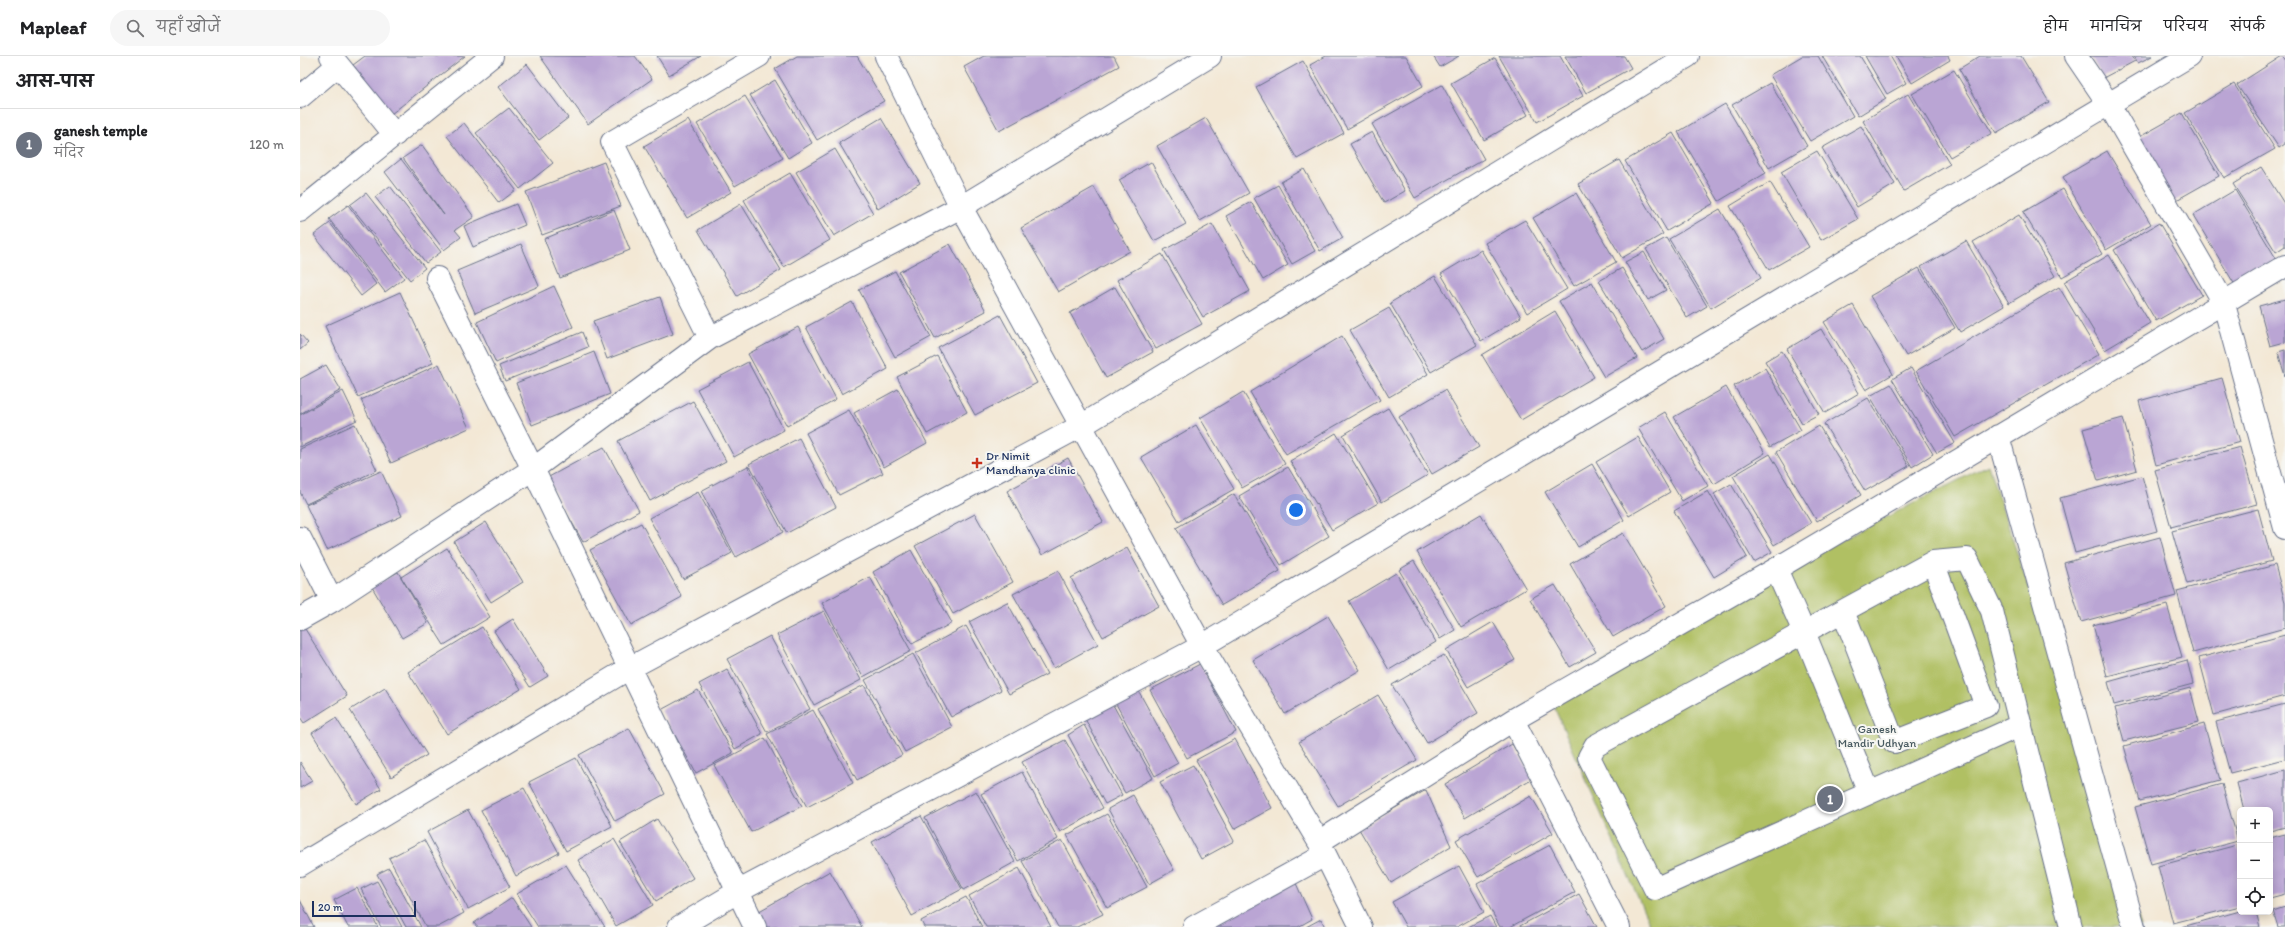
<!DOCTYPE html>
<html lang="hi">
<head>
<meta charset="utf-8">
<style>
	:root { --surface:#fff; --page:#f6f6f6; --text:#202124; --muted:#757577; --line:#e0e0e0; --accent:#d93025 }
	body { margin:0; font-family:Itim,"Playpen Sans Deva",sans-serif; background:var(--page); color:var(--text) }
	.controls { position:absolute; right:12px; bottom:12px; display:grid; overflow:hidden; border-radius:6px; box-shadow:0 2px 10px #0003 }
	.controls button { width:36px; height:36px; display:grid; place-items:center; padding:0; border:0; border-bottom:1px solid var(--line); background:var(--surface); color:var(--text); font:20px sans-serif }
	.scale { position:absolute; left:12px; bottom:10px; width:104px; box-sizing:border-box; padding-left:4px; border:2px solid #1b2f5e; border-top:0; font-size:11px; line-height:14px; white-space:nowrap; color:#1b2f5e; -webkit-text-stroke:3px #f6f6f2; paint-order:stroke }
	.you { position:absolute; left:996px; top:454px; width:14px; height:14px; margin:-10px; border:3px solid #fff; border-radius:50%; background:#1a73e8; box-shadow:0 0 0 6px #1a73e833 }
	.badge { display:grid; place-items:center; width:26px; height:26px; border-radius:50%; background:var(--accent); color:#fff; font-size:13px; font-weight:700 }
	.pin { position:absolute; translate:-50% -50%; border:2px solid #fff; box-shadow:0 1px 4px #0006 }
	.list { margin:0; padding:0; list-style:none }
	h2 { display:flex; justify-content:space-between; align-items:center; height:52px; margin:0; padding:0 16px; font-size:17px }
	h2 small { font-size:13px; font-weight:400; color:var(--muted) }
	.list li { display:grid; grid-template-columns:26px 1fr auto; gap:12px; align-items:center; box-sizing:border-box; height:72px; padding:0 16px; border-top:1px solid var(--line) }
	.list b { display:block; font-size:15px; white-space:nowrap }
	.list p { margin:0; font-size:13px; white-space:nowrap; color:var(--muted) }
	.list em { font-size:13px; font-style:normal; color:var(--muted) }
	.icon { flex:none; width:22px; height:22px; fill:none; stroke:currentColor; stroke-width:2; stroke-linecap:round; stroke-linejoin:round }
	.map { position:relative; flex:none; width:1985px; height:871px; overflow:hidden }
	header { display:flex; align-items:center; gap:24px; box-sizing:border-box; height:56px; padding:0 20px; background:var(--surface); border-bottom:1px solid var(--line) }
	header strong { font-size:19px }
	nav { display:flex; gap:22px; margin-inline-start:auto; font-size:14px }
	.search { width:280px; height:36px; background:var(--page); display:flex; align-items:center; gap:10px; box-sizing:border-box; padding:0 14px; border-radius:22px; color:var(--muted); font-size:15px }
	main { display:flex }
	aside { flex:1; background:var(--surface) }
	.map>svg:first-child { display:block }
	.green { fill:#b0c063; stroke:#667860 }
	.building { fill:#baa5d4 }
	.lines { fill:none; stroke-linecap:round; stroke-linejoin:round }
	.minor-casing { stroke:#677088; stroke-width:24 }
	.minor { stroke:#fff; stroke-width:22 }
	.poi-dot { fill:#c8321e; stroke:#f6f6f2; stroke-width:1.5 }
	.labels { text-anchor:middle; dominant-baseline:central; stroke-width:4; stroke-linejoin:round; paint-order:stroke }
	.poi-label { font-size:12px; fill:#1b2f5e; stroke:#f6f6f2; text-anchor:start }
	.park-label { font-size:12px; fill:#485a60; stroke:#f6f6f2 }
</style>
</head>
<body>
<header>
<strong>Mapleaf</strong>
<div class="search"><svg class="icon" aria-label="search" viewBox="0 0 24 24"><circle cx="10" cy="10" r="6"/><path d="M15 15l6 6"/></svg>यहाँ खोजें</div>
<nav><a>होम</a><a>मानचित्र</a><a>परिचय</a><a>संपर्क</a></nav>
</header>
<main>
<aside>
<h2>आस-पास<small></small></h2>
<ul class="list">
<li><span class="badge" style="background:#6b7280">1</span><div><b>ganesh temple</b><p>मंदिर</p></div><em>120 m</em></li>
</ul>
</aside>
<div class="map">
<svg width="1985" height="871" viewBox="0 0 1985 871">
	<rect width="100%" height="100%" fill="#f6f6f2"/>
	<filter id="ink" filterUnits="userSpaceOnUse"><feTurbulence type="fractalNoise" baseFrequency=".025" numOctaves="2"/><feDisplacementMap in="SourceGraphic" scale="8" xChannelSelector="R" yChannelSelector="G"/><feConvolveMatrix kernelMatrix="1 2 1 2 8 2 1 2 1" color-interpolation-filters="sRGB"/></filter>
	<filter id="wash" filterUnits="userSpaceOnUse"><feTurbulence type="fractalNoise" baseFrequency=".012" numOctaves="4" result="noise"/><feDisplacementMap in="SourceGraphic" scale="16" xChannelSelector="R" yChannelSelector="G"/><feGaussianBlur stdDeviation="0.9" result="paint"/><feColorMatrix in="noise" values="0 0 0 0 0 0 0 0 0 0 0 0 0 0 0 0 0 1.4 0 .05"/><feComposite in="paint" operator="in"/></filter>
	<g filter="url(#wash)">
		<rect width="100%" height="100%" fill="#f3e8d5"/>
		<path class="green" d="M1688,409L1841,871H1351L1247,635Z"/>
		<g id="blocks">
			<path class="building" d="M65,0H165L91,58L53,9Z
				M240,0H335L352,23L288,68Z
				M357,0H401L369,19Z
				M497,0H557L584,45L517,84L475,13Z
				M684,0H814L819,10L699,75L664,11Z
				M1026,0H1106L1123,30L1047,73L1010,9Z
				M1133,0H1159L1140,11Z
				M1199,0H1260L1283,40L1237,66Z
				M1265,0H1324L1331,12L1286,37Z
				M1502,0H1518L1553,60L1510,85L1470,19Z
				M1522,0H1560L1586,43L1558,60Z
				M1565,0H1590L1606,27L1587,38Z
				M1596,0H1648L1650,4L1612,27Z
				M1680,0H1721L1749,46L1696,77L1659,13Z
				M1790,0H1832L1835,5L1803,22Z
				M1834,0H1852L1838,7Z
				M1982,0L1985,3V88L1979,92L1937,29Z
				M1195,2L1228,59L1184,84L1151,27Z
				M1003,5L1044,77L997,103L956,31Z
				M227,8L268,62L239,84L198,31Z
				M1654,14L1692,77L1650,101L1612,38Z
				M475,24L512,87L488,102L450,39Z
				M1470,27L1507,90L1469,112L1432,49Z
				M1934,28L1975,93L1924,122L1885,57Z
				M1142,29L1184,103L1115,142L1072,68Z
				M1608,38L1650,108L1604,135L1563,65Z
				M445,40L483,102L435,130L397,68Z
				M1425,48L1466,117L1419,145L1378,76Z
				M209,52L253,107L220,133L176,77Z
				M1882,57L1919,120L1873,146L1836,83Z
				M581,62L620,127L578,153L539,87Z
				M906,62L949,137L900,165L857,90Z
				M388,64L431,136L387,162L344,90Z
				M164,67L216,134L199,147L147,80Z
				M1561,70L1595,128L1557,151L1522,92Z
				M1072,76L1105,135L1084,147L1050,88Z
				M1373,77L1414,147L1367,175L1325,105Z
				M122,89L174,161L155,174L161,181L144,194L85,116L101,103L144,159L103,102Z
				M535,93L573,157L534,180L496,116Z
				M1517,95L1558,163L1521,184L1481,116Z
				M1807,95L1851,168L1806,194L1763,121Z
				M1319,104L1363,178L1322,202L1278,128Z
				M304,106L321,150L242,179L226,136Z
				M851,106L886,168L854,185L819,124Z
				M1961,111L1985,149V190L1976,196L1933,128Z
				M1004,113L1043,182L1020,195L981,126Z
				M490,117L530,184L484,211L444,144Z
				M1470,126L1509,191L1469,214L1430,150Z
				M978,129L1015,195L992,208L954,142Z
				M90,130L141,196L126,207L75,141Z
				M794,131L830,195L758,236L721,172Z
				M1763,133L1802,198L1762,221L1723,156Z
				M1935,134L1977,204L1935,229L1893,159Z
				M66,137L125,212L110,224L50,149Z
				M1276,137L1316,206L1274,230L1233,162Z
				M951,146L988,209L963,224L926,160Z
				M216,148L225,169L173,191L164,170Z
				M441,148L481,214L437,240L398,174Z
				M48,149L104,222L85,236L29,163Z
				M1420,153L1461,222L1411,252L1369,183Z
				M314,154L330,194L260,222L244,183Z
				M1719,159L1755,220L1709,247L1673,186Z
				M1225,164L1267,233L1227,257L1185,187Z
				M30,167L76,228L61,240L14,179Z
				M1859,167L1902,239L1856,265L1814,194Z
				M912,168L950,235L903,261L864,194Z
				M1366,182L1407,250L1387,262L1346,193Z
				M1666,185L1704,250L1660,276L1621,211Z
				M221,188L239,230L175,257L157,215Z
				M650,188L686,255L635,282L599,216Z
				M1181,194L1221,261L1181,285L1141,218Z
				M1344,196L1366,234L1348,244L1325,206Z
				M862,198L902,268L856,293L817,224Z
				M1809,199L1850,267L1805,294L1764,226Z
				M1322,212L1364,283L1342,296L1299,225Z
				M1619,212L1655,272L1606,300L1570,240Z
				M595,215L631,281L595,301L559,234Z
				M1135,220L1177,289L1131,316L1090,247Z
				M1292,226L1337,302L1304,321L1259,245Z
				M254,230L273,271L196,307L177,266Z
				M815,231L853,296L806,322L770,257Z
				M1759,231L1799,298L1655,381L1616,315Z
				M100,236L133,307L58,341L25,270Z
				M360,241L373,278L307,303L293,265Z
				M1985,243V286L1970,290L1959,250Z
				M552,246L588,313L542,338L506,271Z
				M1553,249L1593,318L1566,334L1524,266Z
				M1089,252L1128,318L1089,341L1050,274Z
				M1255,255L1294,321L1221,364L1182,299Z
				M700,259L737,327L675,359L638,292Z
				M498,271L536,343L487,370L448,298Z
				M1521,273L1559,337L1525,357L1487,293Z
				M282,276L288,291L205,325L199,310Z
				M0,278L8,287L0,294Z
				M1042,280L1080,344L986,398L950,336Z
				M1985,294V320L1978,296Z
				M1482,295L1519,358L1502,367L1465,305Z
				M294,296L310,338L232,369L216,327Z
				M637,300L667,356L627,378L597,321Z
				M448,306L484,374L434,401L397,333Z
				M139,308L169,372L91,407L61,344Z
				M26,309L41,334L0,358V323Z
				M1465,312L1501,374L1470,391L1434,330Z
				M1611,312L1655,387L1637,397L1592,323Z
				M1922,322L1940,386L1856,409L1839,345Z
				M1591,328L1633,398L1612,411L1570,340Z
				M1426,331L1465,397L1414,428L1374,361Z
				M598,333L627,387L584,411L554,357Z
				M1145,334L1179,391L1132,418L1099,361Z
				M43,335L57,364L0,391V359Z
				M943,336L985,408L942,432L900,362Z
				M1568,342L1609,410L1565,435L1524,368Z
				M393,345L426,405L350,445L318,385Z
				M1088,352L1128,419L1082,446L1043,379Z
				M549,354L583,417L539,439L506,377Z
				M1365,356L1408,430L1382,445L1338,372Z
				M1823,362L1837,414L1798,425L1783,373Z
				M55,368L77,414L6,448L0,436V393Z
				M896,369L934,433L879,465L841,401Z
				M1519,370L1561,439L1517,465L1476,396Z
				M1036,377L1078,447L1032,474L990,405Z
				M1338,381L1370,436L1329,460L1296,406Z
				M499,382L536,451L487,477L449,408Z
				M304,391L339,455L283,486L247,422Z
				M1940,391L1957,448L1871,471L1855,414Z
				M1470,398L1511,467L1474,489L1433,420Z
				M768,402L803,466L742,499L707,435Z
				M1292,408L1324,464L1278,491L1245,436Z
				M448,410L483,476L436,501L401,435Z
				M988,411L1029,480L981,509L939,440Z
				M81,415L102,460L27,494L6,449Z
				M1842,420L1857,475L1775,497L1760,442Z
				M1431,428L1472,496L1454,506L1414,438Z
				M1408,435L1447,501L1414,521L1374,455Z
				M398,436L432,497L383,523L349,462Z
				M934,438L980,515L922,549L876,472Z
				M1958,453L1972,505L1887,528L1872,475Z
				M675,458L713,526L653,558L615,490Z
				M1181,458L1226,533L1161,571L1117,496Z
				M186,466L223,526L191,546L154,486Z
				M341,467L382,541L331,569L290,494Z
				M1323,477L1366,550L1313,581L1270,508Z
				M1860,481L1876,540L1781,566L1764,507Z
				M147,492L190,561L144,589L101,521Z
				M827,492L859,550L803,581L771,522Z
				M611,494L652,567L612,588L573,516Z
				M1114,505L1155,574L1140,583L1099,514Z
				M1975,509L1985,546V572L1893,597L1877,535Z
				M758,515L798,588L754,612L713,538Z
				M98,516L128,567L102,582L72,531Z
				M1096,517L1136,586L1089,614L1049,545Z
				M570,521L611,595L563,621L522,547Z
				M1255,529L1296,596L1270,611L1230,543Z
				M707,546L747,618L709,638L669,566Z
				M1867,549L1882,601L1807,620L1793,569Z
				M524,555L561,624L514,649L477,579Z
				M1028,560L1060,614L985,658L953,604Z
				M213,563L248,620L230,631L194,575Z
				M0,565L47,640L4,667L0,661Z
				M1193,566L1215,604L1168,631L1146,594Z
				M666,570L701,634L651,661L616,597Z
				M182,571L221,633L147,678L108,616Z
				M1985,579V640L1914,659L1899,602Z
				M470,580L510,653L467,676L427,603Z
				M613,598L652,671L605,696L565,624Z
				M1144,599L1178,657L1127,687L1092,629Z
				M1887,604L1893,628L1814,649L1808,626Z
				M900,608L936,676L887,702L850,634Z
				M427,613L462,678L435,693L399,628Z
				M564,629L602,699L557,724L518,653Z
				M85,632L127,699L91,721L50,654Z
				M1890,632L1899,666L1824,685L1815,652Z
				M398,634L433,697L396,717L361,654Z
				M838,634L878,707L855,720L815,646Z
				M1078,639L1117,704L1038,750L999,686Z
				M812,647L853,722L825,737L784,661Z
				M1985,648V703L1930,717L1916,666Z
				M513,654L553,727L507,751L467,678Z
				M36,662L81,733L56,748L12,677Z
				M1904,668L1920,724L1840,745L1824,690Z
				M784,669L822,739L805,748L768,679Z
				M329,672L365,738L315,765L279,699Z
				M465,682L502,750L451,776L414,709Z
				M935,683L972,752L934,773L896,704Z
				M765,684L803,752L760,776L722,706Z
				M1212,688L1233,722L1165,762L1145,728Z
				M276,702L312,770L266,795L229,726Z
				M0,706L12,725L0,732Z
				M893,709L934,785L901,803L860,726Z
				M1985,714V771L1970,775V754H1944L1937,727Z
				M722,716L758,783L718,805L681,738Z
				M1922,728L1938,785L1851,808L1835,751Z
				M224,732L259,797L216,820L181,754Z
				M1126,734L1151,790L1091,827L1059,773Z
				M676,735L715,806L664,834L625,762Z
				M833,739L874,814L849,828L808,753Z
				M1231,740L1253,777L1178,821L1156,784Z
				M168,754L210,831L168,853L127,776Z
				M807,758L847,831L807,852L767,779Z
				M621,760L662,833L612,860L572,786Z
				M357,763L393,822L356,845L320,786Z
				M1985,778V838L1970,842V782Z
				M314,783L353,849L316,870L278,804Z
				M124,784L164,857L138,871H126L89,802Z
				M762,784L803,858L777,871H758L722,805Z
				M1250,789L1275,836L1210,871H1200L1177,828Z
				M1937,789L1940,799V850L1873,867L1858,810Z
				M266,809L305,871H238L217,838Z
				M1159,810L1184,856L1157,871H1106L1092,846Z
				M89,812L121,871H106L77,818Z
				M719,812L751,871H686L669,840Z
				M530,815L562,871H462L454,858Z
				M77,825L102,871H81L61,833Z
				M995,825L1012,863L998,871H909Z
				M57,832L78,871H48L34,844Z
				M1279,838L1297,871H1218Z
				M666,841L682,871H624L621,865Z
				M212,842L231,871H177L174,867Z
				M0,844L14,871H0Z
				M1985,851V871H1978L1973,855Z
				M1940,855L1956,856L1960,871H1882Z
				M1190,860L1196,871H1168Z
				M1021,863L1025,871H1006Z"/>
		</g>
	</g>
	<g filter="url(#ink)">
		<use href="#blocks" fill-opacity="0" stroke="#677088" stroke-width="1"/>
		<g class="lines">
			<defs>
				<path id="minor" d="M31,0L95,79
					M586,0L661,151L902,590L1019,786L1061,871
					M1776,0L1808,47L1923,245L1985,472
					M0,41L38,9
					M0,155L192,0
					M137,222L233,413L455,871
					M410,282L312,86L459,0
					M1698,380L1834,871
					M0,482L32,545
					M1476,513L1504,576L1569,736
					M1543,555L1594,686L1686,650L1633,506
					M0,563L32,545L233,413L410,282L661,151L910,0
					M1213,664L1319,871
					M1721,669L1355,833L1289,701L1295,690L1633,506L1667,503L1692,555L1771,871
					M1019,786L1213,664L1476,513L1985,210
					M0,809L328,613L781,370L1388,0
					M379,871L439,835L902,590L1889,0
					M894,871L1025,799"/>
			</defs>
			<use href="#minor" class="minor-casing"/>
			<use href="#minor" class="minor"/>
		</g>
	</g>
	<path class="poi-dot" d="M675 401h4v4h4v4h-4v4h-4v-4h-4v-4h4z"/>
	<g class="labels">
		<g class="poi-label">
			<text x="686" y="400">Dr Nimit<tspan x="686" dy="14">Mandhanya clinic</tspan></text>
		</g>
		<g class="park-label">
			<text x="1577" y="673">Ganesh<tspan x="1577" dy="14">Mandir Udhyan</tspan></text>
		</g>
	</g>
</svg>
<div class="controls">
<button>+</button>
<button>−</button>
<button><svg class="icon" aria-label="locate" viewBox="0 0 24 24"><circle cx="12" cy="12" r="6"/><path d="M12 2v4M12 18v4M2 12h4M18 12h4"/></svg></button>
</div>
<div class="scale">20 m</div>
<div class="you"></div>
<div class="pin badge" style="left:1530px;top:743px;background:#6b7280">1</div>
</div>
</main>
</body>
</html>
